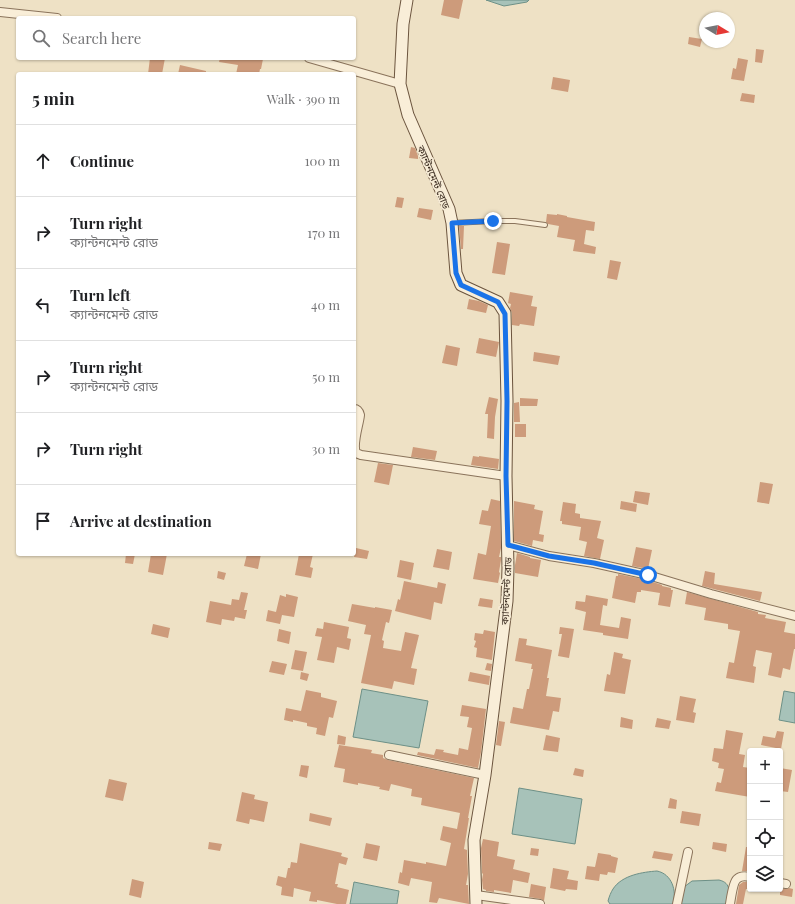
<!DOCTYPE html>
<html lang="en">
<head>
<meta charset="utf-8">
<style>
	:root { --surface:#fff; --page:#f2f2f2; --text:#202124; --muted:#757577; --line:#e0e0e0 }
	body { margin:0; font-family:"Playfair Display","Noto Sans Bengali",serif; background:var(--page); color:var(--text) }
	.controls { position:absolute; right:12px; bottom:12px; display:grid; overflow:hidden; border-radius:4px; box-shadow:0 1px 3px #0004 }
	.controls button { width:36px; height:36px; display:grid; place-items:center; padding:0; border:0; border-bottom:1px solid var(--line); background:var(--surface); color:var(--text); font:20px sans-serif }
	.compass { position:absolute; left:699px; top:12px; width:36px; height:36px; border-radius:50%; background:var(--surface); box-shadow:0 1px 3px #0004; rotate:100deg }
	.stop { position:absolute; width:12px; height:12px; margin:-9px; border:3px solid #1a73e8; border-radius:50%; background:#fff }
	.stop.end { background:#1a73e8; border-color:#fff; box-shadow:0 1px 4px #0008 }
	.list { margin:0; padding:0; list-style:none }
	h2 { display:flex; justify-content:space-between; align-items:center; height:52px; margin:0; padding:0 16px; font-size:17px }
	h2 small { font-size:13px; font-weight:400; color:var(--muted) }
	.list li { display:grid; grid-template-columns:26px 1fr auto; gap:12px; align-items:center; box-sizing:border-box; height:72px; padding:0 16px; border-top:1px solid var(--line) }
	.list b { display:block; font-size:15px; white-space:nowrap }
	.list p { margin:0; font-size:13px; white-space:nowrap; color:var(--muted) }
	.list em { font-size:13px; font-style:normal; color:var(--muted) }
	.icon { flex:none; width:22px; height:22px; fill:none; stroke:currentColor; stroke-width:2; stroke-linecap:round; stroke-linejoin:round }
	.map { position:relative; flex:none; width:795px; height:904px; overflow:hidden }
	.search { position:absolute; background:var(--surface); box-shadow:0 1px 3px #0004; left:16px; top:16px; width:340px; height:44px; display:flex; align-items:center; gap:10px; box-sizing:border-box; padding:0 14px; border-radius:4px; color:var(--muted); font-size:15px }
	.panel { position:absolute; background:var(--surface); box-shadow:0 1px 3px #0004; left:16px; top:72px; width:340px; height:484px; border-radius:4px }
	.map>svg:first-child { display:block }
	.water { fill:#a7c2b9; stroke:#6d9087 }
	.building { fill:#cd9b7b }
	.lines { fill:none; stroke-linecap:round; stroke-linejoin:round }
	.service-casing { stroke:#8a735b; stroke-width:6 }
	.minor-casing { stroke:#8a735b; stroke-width:10 }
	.secondary-casing { stroke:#6b543e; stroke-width:13 }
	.service { stroke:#f9eed8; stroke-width:4 }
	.minor { stroke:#f9eed8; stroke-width:8 }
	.secondary { stroke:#f9eed8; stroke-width:11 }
	.route { stroke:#1a73e8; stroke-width:5 }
	.labels { text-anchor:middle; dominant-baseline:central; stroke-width:3.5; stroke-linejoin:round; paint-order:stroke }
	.street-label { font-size:10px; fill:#3a2b1f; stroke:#f6ebd5 }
</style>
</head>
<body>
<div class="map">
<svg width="795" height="904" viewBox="0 0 795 904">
	<rect width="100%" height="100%" fill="#eee1c5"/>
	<path class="water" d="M486,0H529L527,2L504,6Z
		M362,689L428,701L419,748L353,737Z
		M784,691L795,693V723L779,720Z
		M519,788L582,799L575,844L512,834Z
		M657,871C672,874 677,891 673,904H610L608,901C609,897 611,892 613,889C622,875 643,872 657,871Z
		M719,880C732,883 729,893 728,904H681L684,887L692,881Z
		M354,882L399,891L397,904H350Z"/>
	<path class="building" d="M444,0H463L459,19L441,15Z
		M689,37L702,39L700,47L688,44Z
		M756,49L764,50L762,63L755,62Z
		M150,58H165L162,74H148Z
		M220,58H255L263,59L261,69H260L259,74H236L238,65L219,62Z
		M738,58L748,60L744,81L731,79L733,68L736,69Z
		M180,65L206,71V74H178Z
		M553,77L570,80L568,92L551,89Z
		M742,93L755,95L754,103L740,101Z
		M411,147L415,148L418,156V159L409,158Z
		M397,197L404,198L402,208L395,207Z
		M419,208L433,210L431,220L417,217Z
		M547,214L557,215V214L567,216V217L595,222L594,231L586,230L584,244L596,247L595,254L573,251L575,240L557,237L559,226L548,224L546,222Z
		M459,226H464L463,249H461Z
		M497,242L510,244L505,275L492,273Z
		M610,260L621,262L617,280L607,278Z
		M510,292L533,296L531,306L537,307L534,326L520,324L519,326L512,325V313L510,308L511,304L508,303Z
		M469,299L479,301L488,305L486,313L467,309Z
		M479,338L499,342L496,357L476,353Z
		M446,345L460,348L457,366L442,363Z
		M534,352L560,356L558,365L533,361Z
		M489,397L498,399L495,417L494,439L487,438L488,414H485Z
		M520,398L538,399L537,406H520Z
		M519,402L520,422H514V403Z
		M515,424H526V437H515Z
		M413,447L437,451L435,460L411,457Z
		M473,456L479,457V456L499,459L498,469L471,465Z
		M378,463L393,465L389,485L374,482Z
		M760,482L773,484L769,504L757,502Z
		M635,491L650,493L648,505L633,502Z
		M491,499L500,501L501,548L499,557H501V560L499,572L500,573L498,583L473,579L478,553L486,555L491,526L479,524L482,510L488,511Z
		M514,501L535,505L534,509L543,511L539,534L544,535L543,542L533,540L532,546L514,541Z
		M621,501L637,504L636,512L620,509Z
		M563,502L576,504L575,513L580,514V518L601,521L597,538L604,540L600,559L584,556L587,542L579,540L581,527L562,524V521H560Z
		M636,547L652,550L648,569L632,566Z
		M356,548L369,551L367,559L354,557Z
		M437,549L452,552L449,570L433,567Z
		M517,553L530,557V558L541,560L538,577L515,573V565Z
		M126,554H135L133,564L125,563Z
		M151,554H167L163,575L148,572Z
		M247,554H261L258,569L244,566Z
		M299,554H313L310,567L313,568L311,578L295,575Z
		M400,560L414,563L411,580L397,577Z
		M218,571L226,573L224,580L217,578Z
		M705,571L715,573L714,584L762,592L760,601L702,586Z
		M618,574L647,580L662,585V586L671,588V590H673L670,607L658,605L660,593L641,590V592H637L635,603L612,598L616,576H618Z
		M404,581L437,588L438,582L446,584L442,604L434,602L431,620L395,611L398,599L400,600Z
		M241,592L248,593L244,610H247L245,619L235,617L234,621L222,619L221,625L206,622L210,601L231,605L232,599L239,600Z
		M687,592L758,612V614L766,615L765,618L786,622L784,632L795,634V649H794L790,670L783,668L781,678L768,675L772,653L756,650L753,666L756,667L754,683L726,678L729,662L734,663L740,631L728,629V624L704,620L706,608L685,604Z
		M286,594L298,597L294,617L282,615L280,624L266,621L268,610L276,612L280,595L286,597Z
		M586,595L608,599L607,606L603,605L600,625L619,628L621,617L631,619L628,639L603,635V633L583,630L586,612L575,609L576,601L585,602Z
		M480,598L493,600L492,608L478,606Z
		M352,604L375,608V607L392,610L389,623L386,622L382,640L384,641L383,648L401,651L405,632L419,635L411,668L417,669L414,685L394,681L392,689L361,683L371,635L364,634L366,625L348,621Z
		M324,622L349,627L347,638L351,639L349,650L337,647L334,663L317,660L322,637L315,636L317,628L323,629Z
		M153,624L170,628L168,638L151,634Z
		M560,627L574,629L569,658L558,656L562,634H559Z
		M279,629L291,632L289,644L277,641Z
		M484,630L495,632L492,660L476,657L477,648L474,647L476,641L474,640L475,633L483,634Z
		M519,638L527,639L526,645L552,650L547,678H549L546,696L561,698L559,712L553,711L549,730L510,723L513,707L523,709L527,689H529L533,669H531L532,664L515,661Z
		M295,650L307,652L303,671L291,669Z
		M614,652L623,654L622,658L631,660L625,694L604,691L607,674L610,675Z
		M272,661L287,664L284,675L269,672Z
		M487,663L492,664L491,671L485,670Z
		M301,672L309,674L307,681L300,679Z
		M470,672L490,676L489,685L468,681Z
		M306,690L321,693V697L337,701L333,718L329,717L325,736L316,734L317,728L307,726V723L293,720V722L284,720L286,708L301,711Z
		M680,696L696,699L693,712L696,713L694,723L676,720Z
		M462,705L486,709L481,752L478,768L417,755L418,752L434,755L436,749L444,750L443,752L458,755L459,748L468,750L472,728L467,727L469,717L460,716Z
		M621,717L633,720L632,729L620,727Z
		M657,718L671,721L669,729L655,727Z
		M499,721L505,722L501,746L496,745Z
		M726,730L743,733L739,754L745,755L743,767L750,768V797L715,791L717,782L721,783L724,769L718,768L719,763L712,761L714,748L723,749Z
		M777,731L784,732L781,749L761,745L763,736L775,738Z
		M338,735L346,737L345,745L337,744Z
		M546,735L560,738L558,752L543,750Z
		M339,745L372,750L371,753L383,755V758L388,760L474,778L470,796H472L468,818H469L464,849L467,850L468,874L466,885H468L469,904L439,898L437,903L429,902L432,882L411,878L409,886L398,883L400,872L402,873L404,860L426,864V862L446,866L451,843L440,840L443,826L457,829L460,813L421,805L422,798L411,796L412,789L391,784L389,791L379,789L380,787L358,783V785L343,782L345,769L334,767Z
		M301,765L309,766L307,778L299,776Z
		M575,768L584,770L583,777L573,775Z
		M780,768L792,770L788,792L780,791Z
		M109,779L127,783L123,801L105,797Z
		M242,792L255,795L254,799L268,802L264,822L250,819L249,824L236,821Z
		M670,798L677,800L676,809L668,808Z
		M682,811L701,814L699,826L680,823Z
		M310,813L332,818L330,826L309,821Z
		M483,839L499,842L497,856L515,860L513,869L530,873L528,883L513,880L511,893L494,890V892L486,891V890L483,889L482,880L483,874L482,873L481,848Z
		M209,842L222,844L220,851L208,849Z
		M713,842L727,844L726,852L712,849Z
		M300,843L342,853L341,856L348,858L346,865L339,863L335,884H338L337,887L349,890L346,904H337L317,900V902L309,901L311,892L294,888L293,897L281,895L282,887L276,885L278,876L286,878L288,868H290L291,862L297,863Z
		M366,843L380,846L377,861L363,858Z
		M746,847H750V871H742Z
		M531,848L539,849L538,856L530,855Z
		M654,851L673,854L671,861L652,858Z
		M598,853L611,855V856L618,858L615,873L608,872L607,875L600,874L599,881L585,879L587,866L595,867Z
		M553,868L569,871L567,879L578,881L577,890L566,889L565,891L550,888Z
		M132,879L144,882L141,898L129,895Z
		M743,882H750V889H746L743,904H736L739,885Z
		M531,884L546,887L544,901L541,899L529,897Z
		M789,888L793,889L792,897L780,895V889H785Z"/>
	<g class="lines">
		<defs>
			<path id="service" d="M452,223L493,221H515L545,225"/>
			<path id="minor" d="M0,12L57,18
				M309,58L400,84
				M354,409C358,409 359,411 360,415C359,425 352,444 356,453L361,455L506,476
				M508,545L549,556L594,563L648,575L711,594L795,616
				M389,755L485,775
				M780,883L786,884
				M476,895L540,904
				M677,904L688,852
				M730,904C731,898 733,882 737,879C740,876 746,876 750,877"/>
			<path id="secondary" d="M407,0L403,24L400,84L408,115L449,209L452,223L456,273L461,285L498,302L505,313L507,401L506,476L508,568L507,601L485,775L474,840L476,904"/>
		</defs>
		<use href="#service" class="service-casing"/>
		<use href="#minor" class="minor-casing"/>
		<use href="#secondary" class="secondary-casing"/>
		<use href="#service" class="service"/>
		<use href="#minor" class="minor"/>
		<use href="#secondary" class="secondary"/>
	</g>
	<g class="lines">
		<path class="route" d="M493,221L452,223L456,273L461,285L498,302L505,314L507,401L506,476L508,545L549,556L594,563L648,575"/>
	</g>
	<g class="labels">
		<g class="street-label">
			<text transform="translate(434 177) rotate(67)">ক্যান্টনমেন্ট রোড</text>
			<text transform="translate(506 591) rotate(-87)">ক্যান্টনমেন্ট রোড</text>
		</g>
	</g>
</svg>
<div class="controls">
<button>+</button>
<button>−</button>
<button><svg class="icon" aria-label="locate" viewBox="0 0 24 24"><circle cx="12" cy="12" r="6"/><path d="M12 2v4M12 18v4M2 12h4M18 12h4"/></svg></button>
<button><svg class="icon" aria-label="layers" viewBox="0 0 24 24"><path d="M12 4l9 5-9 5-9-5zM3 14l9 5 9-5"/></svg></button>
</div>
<svg class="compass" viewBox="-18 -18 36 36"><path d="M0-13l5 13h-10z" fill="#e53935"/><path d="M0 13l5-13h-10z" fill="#757577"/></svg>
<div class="stop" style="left:648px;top:575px"></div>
<div class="stop end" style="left:493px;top:221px"></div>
<div class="search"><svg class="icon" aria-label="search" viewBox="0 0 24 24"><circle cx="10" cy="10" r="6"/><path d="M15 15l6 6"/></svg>Search here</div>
<section class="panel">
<h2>5 min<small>Walk · 390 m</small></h2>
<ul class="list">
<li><svg class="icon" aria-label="ahead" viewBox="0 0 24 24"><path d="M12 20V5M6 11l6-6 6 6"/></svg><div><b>Continue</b></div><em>100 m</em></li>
<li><svg class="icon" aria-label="right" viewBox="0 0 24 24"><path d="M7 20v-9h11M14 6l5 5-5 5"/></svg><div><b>Turn right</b><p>ক্যান্টনমেন্ট রোড</p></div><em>170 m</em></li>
<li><svg class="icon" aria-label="left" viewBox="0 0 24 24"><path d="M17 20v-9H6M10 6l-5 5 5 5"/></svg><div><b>Turn left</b><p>ক্যান্টনমেন্ট রোড</p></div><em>40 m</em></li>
<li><svg class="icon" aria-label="right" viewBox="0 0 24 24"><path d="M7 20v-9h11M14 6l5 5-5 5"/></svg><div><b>Turn right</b><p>ক্যান্টনমেন্ট রোড</p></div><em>50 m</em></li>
<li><svg class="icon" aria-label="right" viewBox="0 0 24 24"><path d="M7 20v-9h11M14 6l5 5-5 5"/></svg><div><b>Turn right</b></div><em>30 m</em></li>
<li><svg class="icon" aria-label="arrive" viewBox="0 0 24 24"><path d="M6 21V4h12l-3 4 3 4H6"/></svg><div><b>Arrive at destination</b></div></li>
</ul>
</section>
</div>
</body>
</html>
